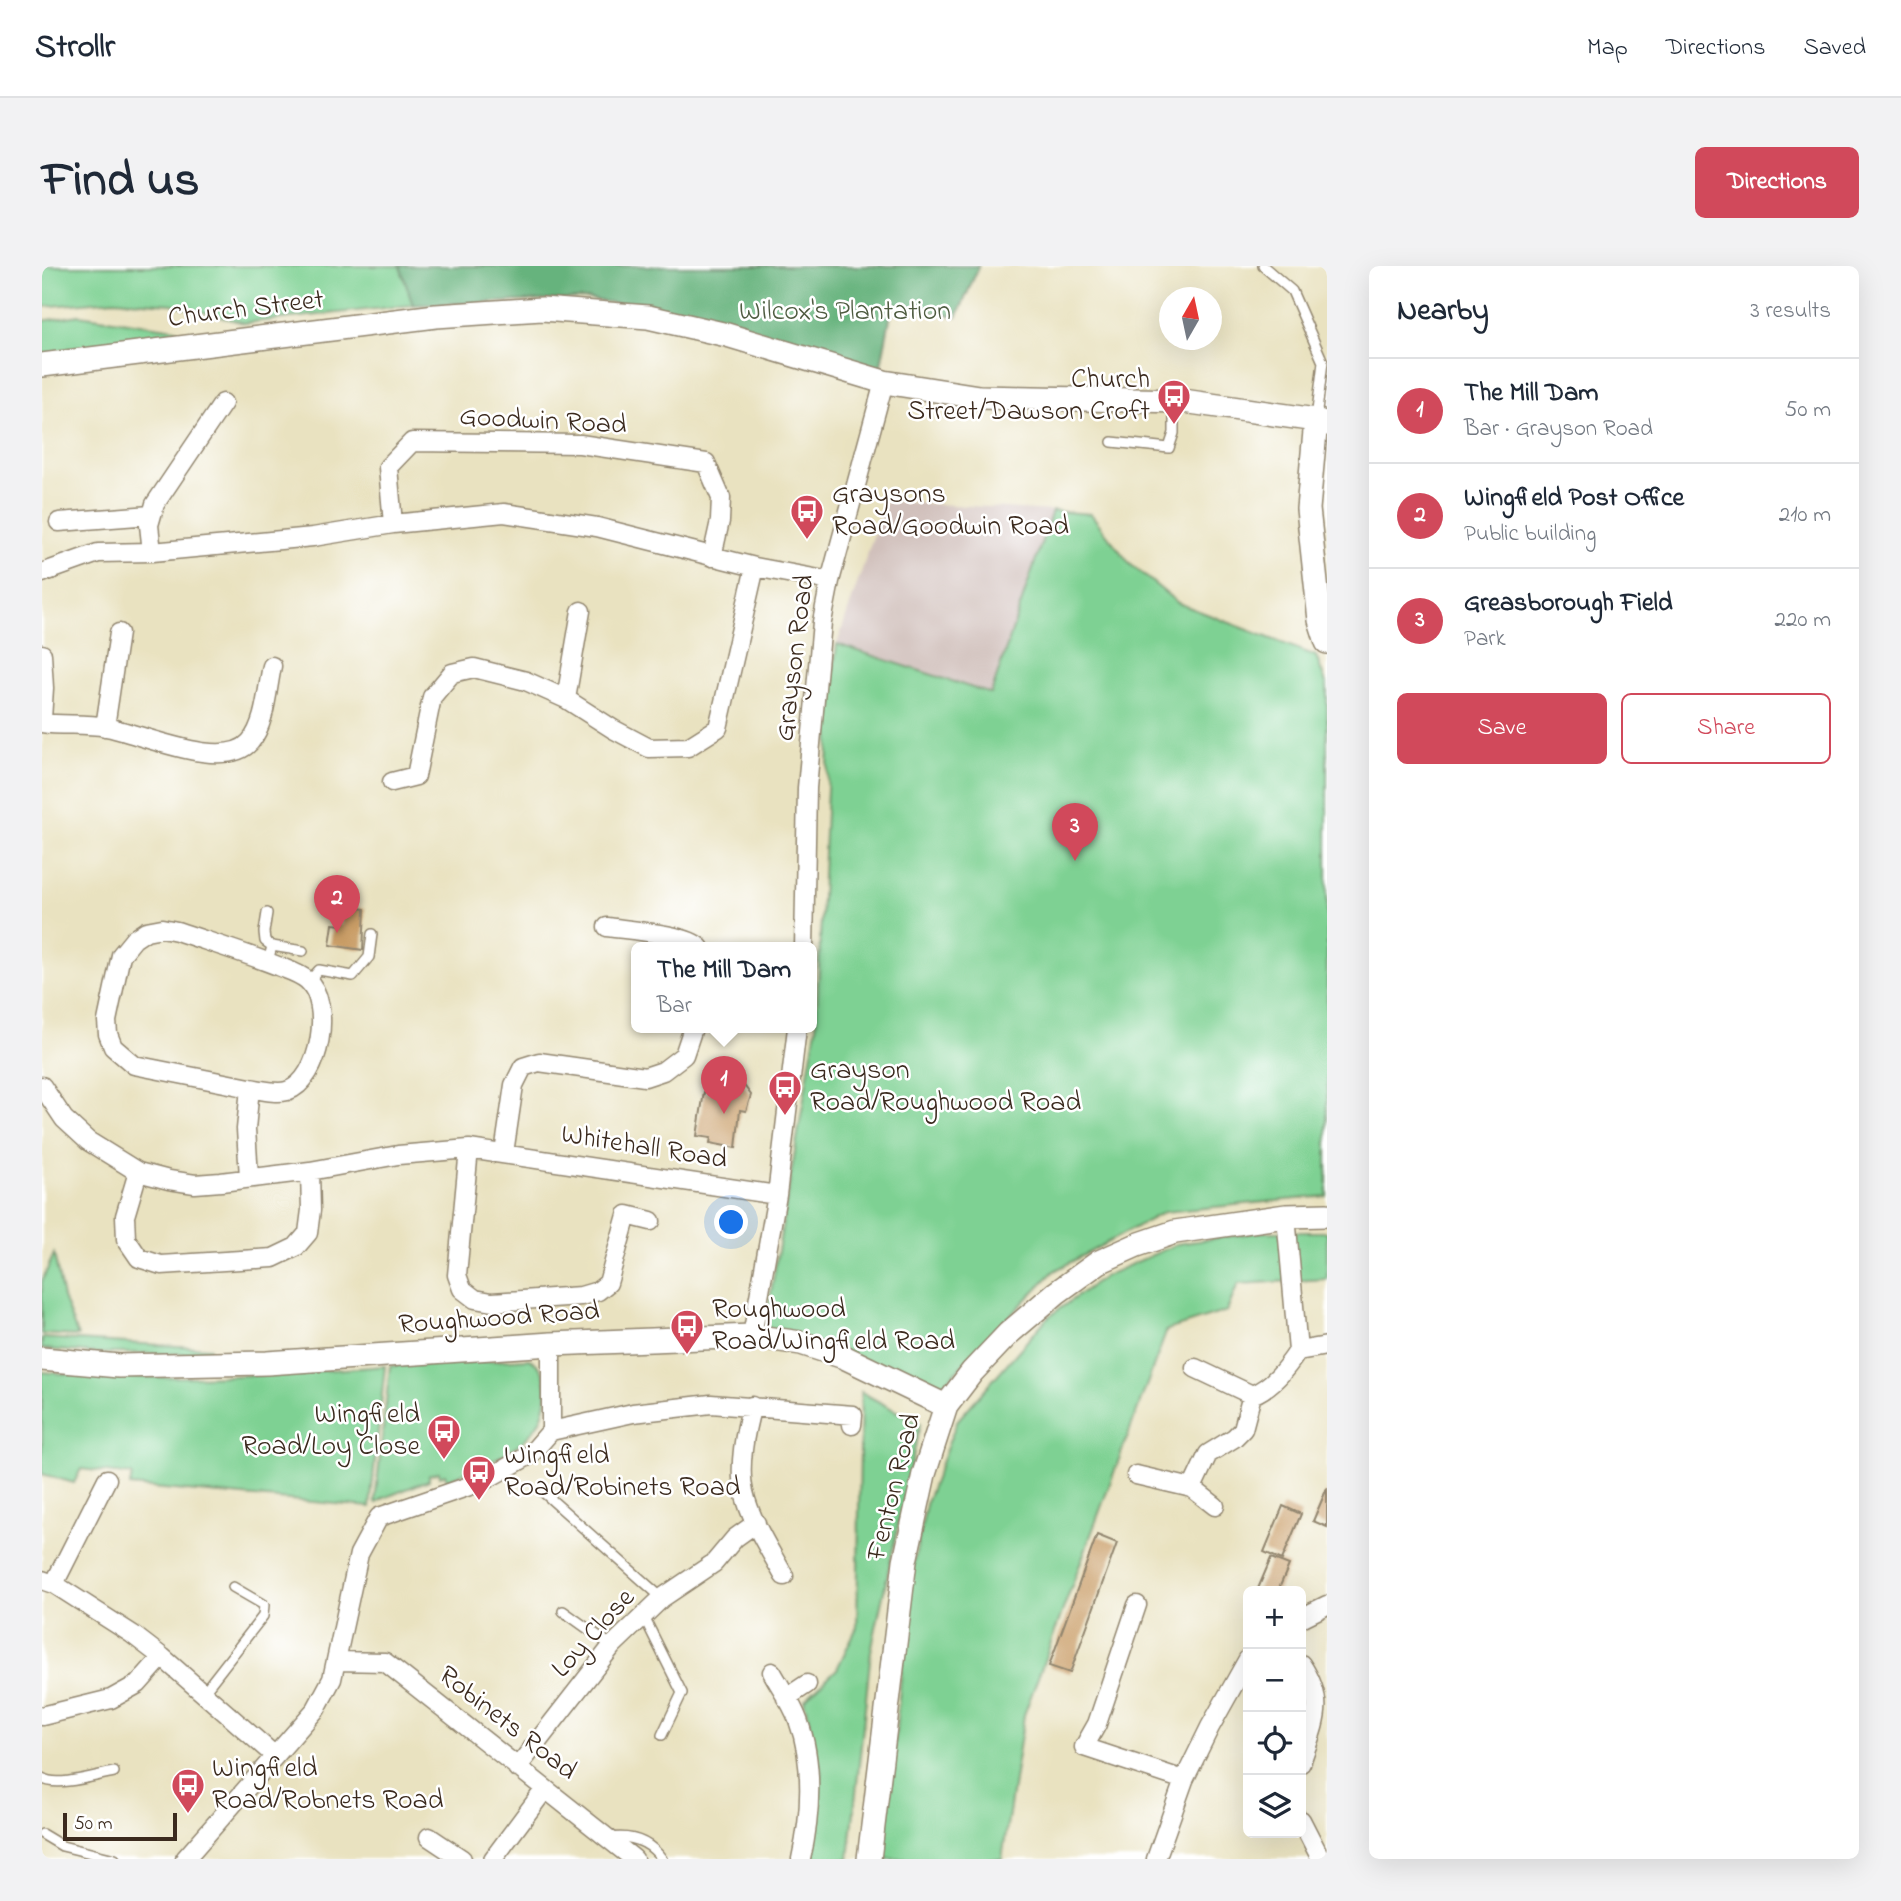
<!DOCTYPE html>
<html lang="en">
<head>
<meta charset="utf-8">
<style>
	:root { --surface:#fff; --page:#f2f2f3; --text:#1f2937; --muted:#747a83; --line:#e0e1e3; --accent:#d1495b }
	body { margin:0; font-family:"Indie Flower",sans-serif; background:var(--page); color:var(--text) }
	.controls { position:absolute; right:21px; bottom:21px; display:grid; overflow:hidden; border-radius:10px; box-shadow:0 7px 28px #0002 }
	.controls button { width:63px; height:63px; display:grid; place-items:center; padding:0; border:0; border-bottom:2px solid var(--line); background:var(--surface); color:var(--text); font:35px sans-serif }
	.compass { position:absolute; left:1117px; top:21px; width:63px; height:63px; border-radius:50%; background:var(--surface); box-shadow:0 7px 28px #0002; rotate:9deg }
	.scale { position:absolute; left:21px; bottom:18px; width:114px; box-sizing:border-box; padding-left:7px; border:4px solid #3b2a1e; border-top:0; font-size:19px; line-height:24px; white-space:nowrap; color:#3b2a1e; -webkit-text-stroke:5px #fff; paint-order:stroke }
	.you { position:absolute; left:690px; top:957px; width:24px; height:24px; margin:-18px; border:5px solid #fff; border-radius:50%; background:#1a73e8; box-shadow:0 0 0 10px #1a73e833 }
	.badge { display:grid; place-items:center; width:46px; height:46px; border-radius:50%; background:var(--accent); color:#fff; font-size:23px; font-weight:700 }
	.pin { position:absolute; translate:-50% -58px; filter:drop-shadow(0 2px 4px #0008) }
	.pin::after { content:''; position:absolute; top:37px; width:24px; height:21px; background:inherit; clip-path:polygon(0 0,100% 0,50% 100%) }
	.popup { position:absolute; left:589px; top:676px; width:186px; height:91px; box-sizing:border-box; display:grid; place-content:center; border-radius:10px; background:var(--surface); filter:drop-shadow(0 2px 5px #0005); font-size:23px; white-space:nowrap; color:var(--muted) }
	.popup b { font-size:26px; color:var(--text) }
	.popup::after { content:''; position:absolute; left:50%; top:100%; margin-left:-14px; border:14px solid transparent; border-top-color:var(--surface) }
	.list { margin:0; padding:0; list-style:none }
	h2 { display:flex; justify-content:space-between; align-items:center; height:91px; margin:0; padding:0 28px; font-size:30px }
	h2 small { font-size:23px; font-weight:400; color:var(--muted) }
	.list li { display:grid; grid-template-columns:46px 1fr auto; gap:21px; align-items:center; box-sizing:border-box; height:105px; padding:0 28px; border-top:2px solid var(--line) }
	.list b { display:block; font-size:26px; white-space:nowrap }
	.list p { margin:0; font-size:23px; white-space:nowrap; color:var(--muted) }
	.list em { font-size:23px; font-style:normal; color:var(--muted) }
	.actions { display:flex; gap:14px; padding:21px 28px }
	.actions a { flex:1; padding:16px 0; border:2px solid var(--accent); border-radius:10px; text-align:center; font-size:24px; color:var(--accent) }
	.actions .main { background:var(--accent); color:#fff }
	.icon { flex:none; width:38px; height:38px; fill:none; stroke:currentColor; stroke-width:2; stroke-linecap:round; stroke-linejoin:round }
	.map { position:relative; flex:none; width:1285px; height:1593px; overflow:hidden; border-radius:10px }
	header { display:flex; align-items:center; gap:42px; box-sizing:border-box; height:98px; padding:0 35px; background:var(--surface); border-bottom:2px solid var(--line) }
	header strong { font-size:33px }
	nav { display:flex; gap:38px; margin-inline-start:auto; font-size:24px }
	.intro { display:flex; align-items:center; justify-content:space-between; box-sizing:border-box; height:168px; padding:0 42px }
	h1 { margin:0; font-size:49px }
	.button { padding:18px 32px; border-radius:10px; background:var(--accent); color:#fff; font-size:24px; font-weight:700 }
	main { display:flex; gap:42px; padding:0 42px }
	aside { flex:1; background:var(--surface); border-radius:10px; box-shadow:0 7px 28px #0002 }
	.map>svg:first-child { display:block }
	.industrial { fill:#d0c0bb }
	.green { fill:#7ed193; stroke:#5c7e58; stroke-width:2 }
	.forest { fill:#66b37d; stroke:#506e4e; stroke-width:2 }
	.building { fill:#c99d66 }
	.lines { fill:none; stroke-linecap:round; stroke-linejoin:round }
	.service-casing { stroke:#92866f; stroke-width:12 }
	.minor-casing { stroke:#92866f; stroke-width:21 }
	.tertiary-casing { stroke:#92866f; stroke-width:26 }
	.service { stroke:#fff; stroke-width:9 }
	.minor { stroke:#fff; stroke-width:18 }
	.tertiary { stroke:#fff; stroke-width:23 }
	.labels { text-anchor:middle; dominant-baseline:central; stroke-width:5; stroke-linejoin:round; paint-order:stroke }
	.street-label { font-size:28px; fill:#3b2a1e; stroke:#fff }
	.park-label { font-size:28px; fill:#4f5c41; stroke:#fff }
	.poi-label { font-size:28px; fill:#3b2a1e; stroke:#fff; text-anchor:start }
</style>
</head>
<body>
<header>
<strong>Strollr</strong>
<nav><a>Map</a><a>Directions</a><a>Saved</a></nav>
</header>
<div class="intro"><h1>Find us</h1><a class="button">Directions</a></div>
<main>
<div class="map">
<svg width="1285" height="1593" viewBox="0 0 1285 1593">
	<rect width="100%" height="100%" fill="#fff"/>
	<filter id="ink" filterUnits="userSpaceOnUse"><feTurbulence type="fractalNoise" baseFrequency=".0143" numOctaves="2"/><feDisplacementMap in="SourceGraphic" scale="14" xChannelSelector="R" yChannelSelector="G"/><feConvolveMatrix kernelMatrix="1 2 1 2 8 2 1 2 1" color-interpolation-filters="sRGB"/></filter>
	<filter id="wash" filterUnits="userSpaceOnUse"><feTurbulence type="fractalNoise" baseFrequency=".00686" numOctaves="4" result="noise"/><feDisplacementMap in="SourceGraphic" scale="28" xChannelSelector="R" yChannelSelector="G"/><feGaussianBlur stdDeviation="1.57" result="paint"/><feColorMatrix in="noise" values="0 0 0 0 0 0 0 0 0 0 0 0 0 0 0 0 0 1.4 0 .05"/><feComposite in="paint" operator="in"/></filter>
	<g filter="url(#wash)">
		<rect width="100%" height="100%" fill="#e9e2c0"/>
		<path class="industrial" d="M843,235L1010,245L949,428L795,378Z"/>
		<path class="green" d="M0,0H358L371,39L202,57L130,38L72,34L0,41Z
			M37,49L133,63L150,74L0,89V55Z
			M1010,245L1049,248L1088,298L1136,337L1274,390L1285,420V930L1122,946L1012,1005L894,1126L723,1061L774,762L790,415L795,378L949,428Z
			M1216,966H1285V1013L1196,1018L1185,1045L1125,1064L982,1449L960,1593H839L846,1550L868,1315L885,1234L915,1155L1006,1051L1063,1010L1135,978Z
			M12,988L21,1032L36,1070L0,1068V1015Z
			M0,1072L168,1082L167,1088L53,1087L0,1083Z
			M487,1093C498,1098 503,1107 504,1119C510,1178 448,1195 405,1214L403,1208L398,1210L397,1206L387,1209V1214L342,1232L335,1237L333,1236L348,1100Z
			M343,1100L328,1241L88,1220L90,1209L39,1203L32,1217L0,1208V1106C114,1117 229,1109 343,1100Z
			M819,1126L878,1158L829,1385L807,1593H771L779,1505L762,1434L795,1403L815,1361Z"/>
		<path class="forest" d="M358,0H937L915,51L851,37L838,104L638,46L544,33L371,39Z"/>
		<g id="blocks">
			<path class="building" d="M302,640L323,643L321,684L288,679L291,658L299,659Z
				M695,810L709,829L704,845L698,844L694,882L668,877L669,872L655,870L662,826H672Z
				M1285,1222V1261L1271,1255Z
				M1241,1240L1259,1248L1240,1294L1222,1286Z
				M1055,1269L1075,1277L1028,1407L1007,1400Z
				M1229,1292L1247,1299L1236,1325H1215Z"/>
		</g>
	</g>
	<g filter="url(#ink)">
		<use href="#blocks" fill-opacity="0" stroke="#92866f" stroke-width="2"/>
		<g class="lines">
			<defs>
				<path id="service" d="M1221,0L1250,25L1281,96L1274,153
					M1070,176L1127,182L1132,167V137
					M225,647L222,666L223,675L230,680L226,696
					M230,680L261,685
					M267,715L277,704L311,710L327,691L330,668
					M502,1227L620,1332
					M521,1345L570,1380
					M601,1349L640,1427L620,1469
					M161,1427L221,1350L222,1339L191,1321
					M0,1512C14,1522 55,1509 72,1506
					M0,1568L20,1580L73,1593
					M568,1572C589,1569 607,1575 620,1593"/>
				<path id="minor" d="M17,256L109,249
					M351,258L346,201L370,176L538,178L664,197L679,232L678,255L670,291
					M110,286L107,259L113,238L181,137
					M0,307L56,287L110,286L271,271L351,258L462,247L555,261L713,301L788,315
					M0,388L2,422L0,453
					M524,433L539,345
					M0,457C21,460 43,457 64,461C98,467 182,506 208,476C224,457 225,423 230,400
					M63,461L77,367
					M350,516L374,510L390,431L410,407L432,402L484,415L524,433L571,463L607,482L646,481L676,462L713,301
					M565,661C585,664 646,668 658,682
					M762,682L765,522L780,356L788,315L842,116
					M0,820L22,853L46,875L96,906L127,914L153,918L179,916L268,905L356,889L427,883L735,929
					M427,883L415,1009L420,1023L433,1033L450,1036L539,1030L556,1025L566,1017L585,949L609,955
					M462,887L472,819L481,801L497,796L603,811L621,805L642,789L651,762
					M96,906L83,950L84,973L97,992L119,999L231,992L254,981L266,967L269,944L268,905
					M207,911L204,863L208,822C220,824 234,828 245,825C279,814 291,736 265,714C258,708 249,705 241,702C206,688 170,677 135,665L120,662L104,665L92,673L79,689L65,755L66,768L71,781L92,799L208,822
					M1244,950L1256,1085
					M710,1070L735,929L755,762
					M1153,1102L1210,1129C1230,1121 1244,1103 1256,1085L1285,1080
					M710,1140C703,1164 696,1201 702,1226C709,1256 728,1284 742,1310
					M509,1165L591,1147L669,1138L811,1149L810,1159
					M1094,1209L1150,1222L1173,1240
					M1150,1222L1166,1188L1192,1172L1201,1163L1210,1129
					M0,1314L12,1318L90,1368L120,1391L233,1490
					M12,1318L65,1213
					M1095,1339L1055,1458L1042,1481L1142,1514
					M1259,1352L1285,1339
					M294,1395L343,1396L592,1593
					M1259,1398C1285,1437 1273,1455 1259,1497
					M730,1406C738,1421 750,1437 756,1454C772,1497 769,1549 759,1593
					M744,1432L765,1418
					M0,1450L69,1433L96,1418L120,1391
					M475,1502L570,1380L620,1332L672,1297L693,1272L714,1257
					M1259,1554L1279,1593
					M387,1571L420,1593
					M143,1593L274,1443L290,1413L317,1288L337,1251L439,1216L488,1189L509,1165V1078
					M451,1593L503,1523
					M1114,1593L1142,1514L1168,1461L1206,1393"/>
				<path id="tertiary" d="M0,99L394,50L500,43L606,51L685,69L842,116L937,131L1141,135L1274,154L1285,158
					M1274,154L1266,243L1278,354L1285,376
					M0,1093L77,1100L225,1097L509,1078L710,1070L759,1077L802,1091L904,1140
					M827,1593L863,1295L882,1208L904,1140L930,1106L967,1067L1014,1027L1057,996L1095,979L1133,966L1244,950L1285,949"/>
			</defs>
			<use href="#service" class="service-casing"/>
			<use href="#minor" class="minor-casing"/>
			<use href="#tertiary" class="tertiary-casing"/>
			<use href="#service" class="service"/>
			<use href="#minor" class="minor"/>
			<use href="#tertiary" class="tertiary"/>
		</g>
	</g>
	<defs>
		<symbol id="bus-pin" viewBox="-11 -11 22 30"><path d="M0 17L-7.5 6A9.5 9.5 0 1 1 7.5 6Z" fill="#d1495b" stroke="#fff"/><path d="M-5-6H5V4H4V6H2V4H-2V6H-4V4H-5ZM-3.5-4V0h7V-4ZM-3.5 1.2v1.5H-2V1.2ZM2 1.2v1.5H3.5V1.2Z" fill="#fff"/></symbol>
	</defs>
	<g fill-rule="evenodd">
		<use href="#bus-pin" x="1113" y="111" width="38" height="52"/>
		<use href="#bus-pin" x="746" y="226" width="38" height="52"/>
		<use href="#bus-pin" x="724" y="802" width="38" height="52"/>
		<use href="#bus-pin" x="626" y="1041" width="38" height="52"/>
		<use href="#bus-pin" x="383" y="1146" width="38" height="52"/>
		<use href="#bus-pin" x="418" y="1187" width="38" height="52"/>
		<use href="#bus-pin" x="127" y="1500" width="38" height="52"/>
	</g>
	<g class="labels">
		<g class="street-label">
			<text transform="translate(204 44) rotate(-7)">Church Street</text>
			<text transform="translate(501 156) rotate(3)">Goodwin Road</text>
			<text transform="translate(754 392) rotate(-83)">Grayson Road</text>
			<text transform="translate(602 882) rotate(9)">Whitehall Road</text>
			<text transform="translate(457 1053) rotate(-4)">Roughwood Road</text>
			<text transform="translate(853 1221) rotate(-76)">Fenton Road</text>
			<text transform="translate(552 1368) rotate(-48)">Loy Close</text>
			<text transform="translate(465 1458) rotate(38)">Robinets Road</text>
		</g>
		<g class="park-label">
			<text x="803" y="46">Wilcox's Plantation</text>
		</g>
		<g class="poi-label">
			<text x="1108" y="114" text-anchor="end">Church<tspan x="1108" dy="32">Street/Dawson Croft</tspan></text>
			<text x="790" y="229">Graysons<tspan x="790" dy="32">Road/Goodwin Road</tspan></text>
			<text x="768" y="805">Grayson<tspan x="768" dy="32">Road/Roughwood Road</tspan></text>
			<text x="670" y="1044">Roughwood<tspan x="670" dy="32">Road/Wingfield Road</tspan></text>
			<text x="378" y="1149" text-anchor="end">Wingfield<tspan x="378" dy="32">Road/Loy Close</tspan></text>
			<text x="462" y="1190">Wingfield<tspan x="462" dy="32">Road/Robinets Road</tspan></text>
			<text x="170" y="1503">Wingfield<tspan x="170" dy="32">Road/Robnets Road</tspan></text>
		</g>
	</g>
</svg>
<div class="controls">
<button>+</button>
<button>−</button>
<button><svg class="icon" aria-label="locate" viewBox="0 0 24 24"><circle cx="12" cy="12" r="6"/><path d="M12 2v4M12 18v4M2 12h4M18 12h4"/></svg></button>
<button><svg class="icon" aria-label="layers" viewBox="0 0 24 24"><path d="M12 4l9 5-9 5-9-5zM3 14l9 5 9-5"/></svg></button>
</div>
<svg class="compass" viewBox="-18 -18 36 36"><path d="M0-13l5 13h-10z" fill="#e53935"/><path d="M0 13l5-13h-10z" fill="#747a83"/></svg>
<div class="scale">50 m</div>
<div class="you"></div>
<div class="pin badge" style="left:682px;top:848px">1</div>
<div class="popup"><b>The Mill Dam</b>Bar</div>
<div class="pin badge" style="left:295px;top:667px">2</div>
<div class="pin badge" style="left:1033px;top:595px">3</div>
</div>
<aside>
<h2>Nearby<small>3 results</small></h2>
<ul class="list">
<li><span class="badge">1</span><div><b>The Mill Dam</b><p>Bar · Grayson Road</p></div><em>50 m</em></li>
<li><span class="badge">2</span><div><b>Wingfield Post Office</b><p>Public building</p></div><em>210 m</em></li>
<li><span class="badge">3</span><div><b>Greasborough Field</b><p>Park</p></div><em>220 m</em></li>
</ul>
<div class="actions"><a class="main">Save</a><a>Share</a></div>
</aside>
</main>
</body>
</html>
